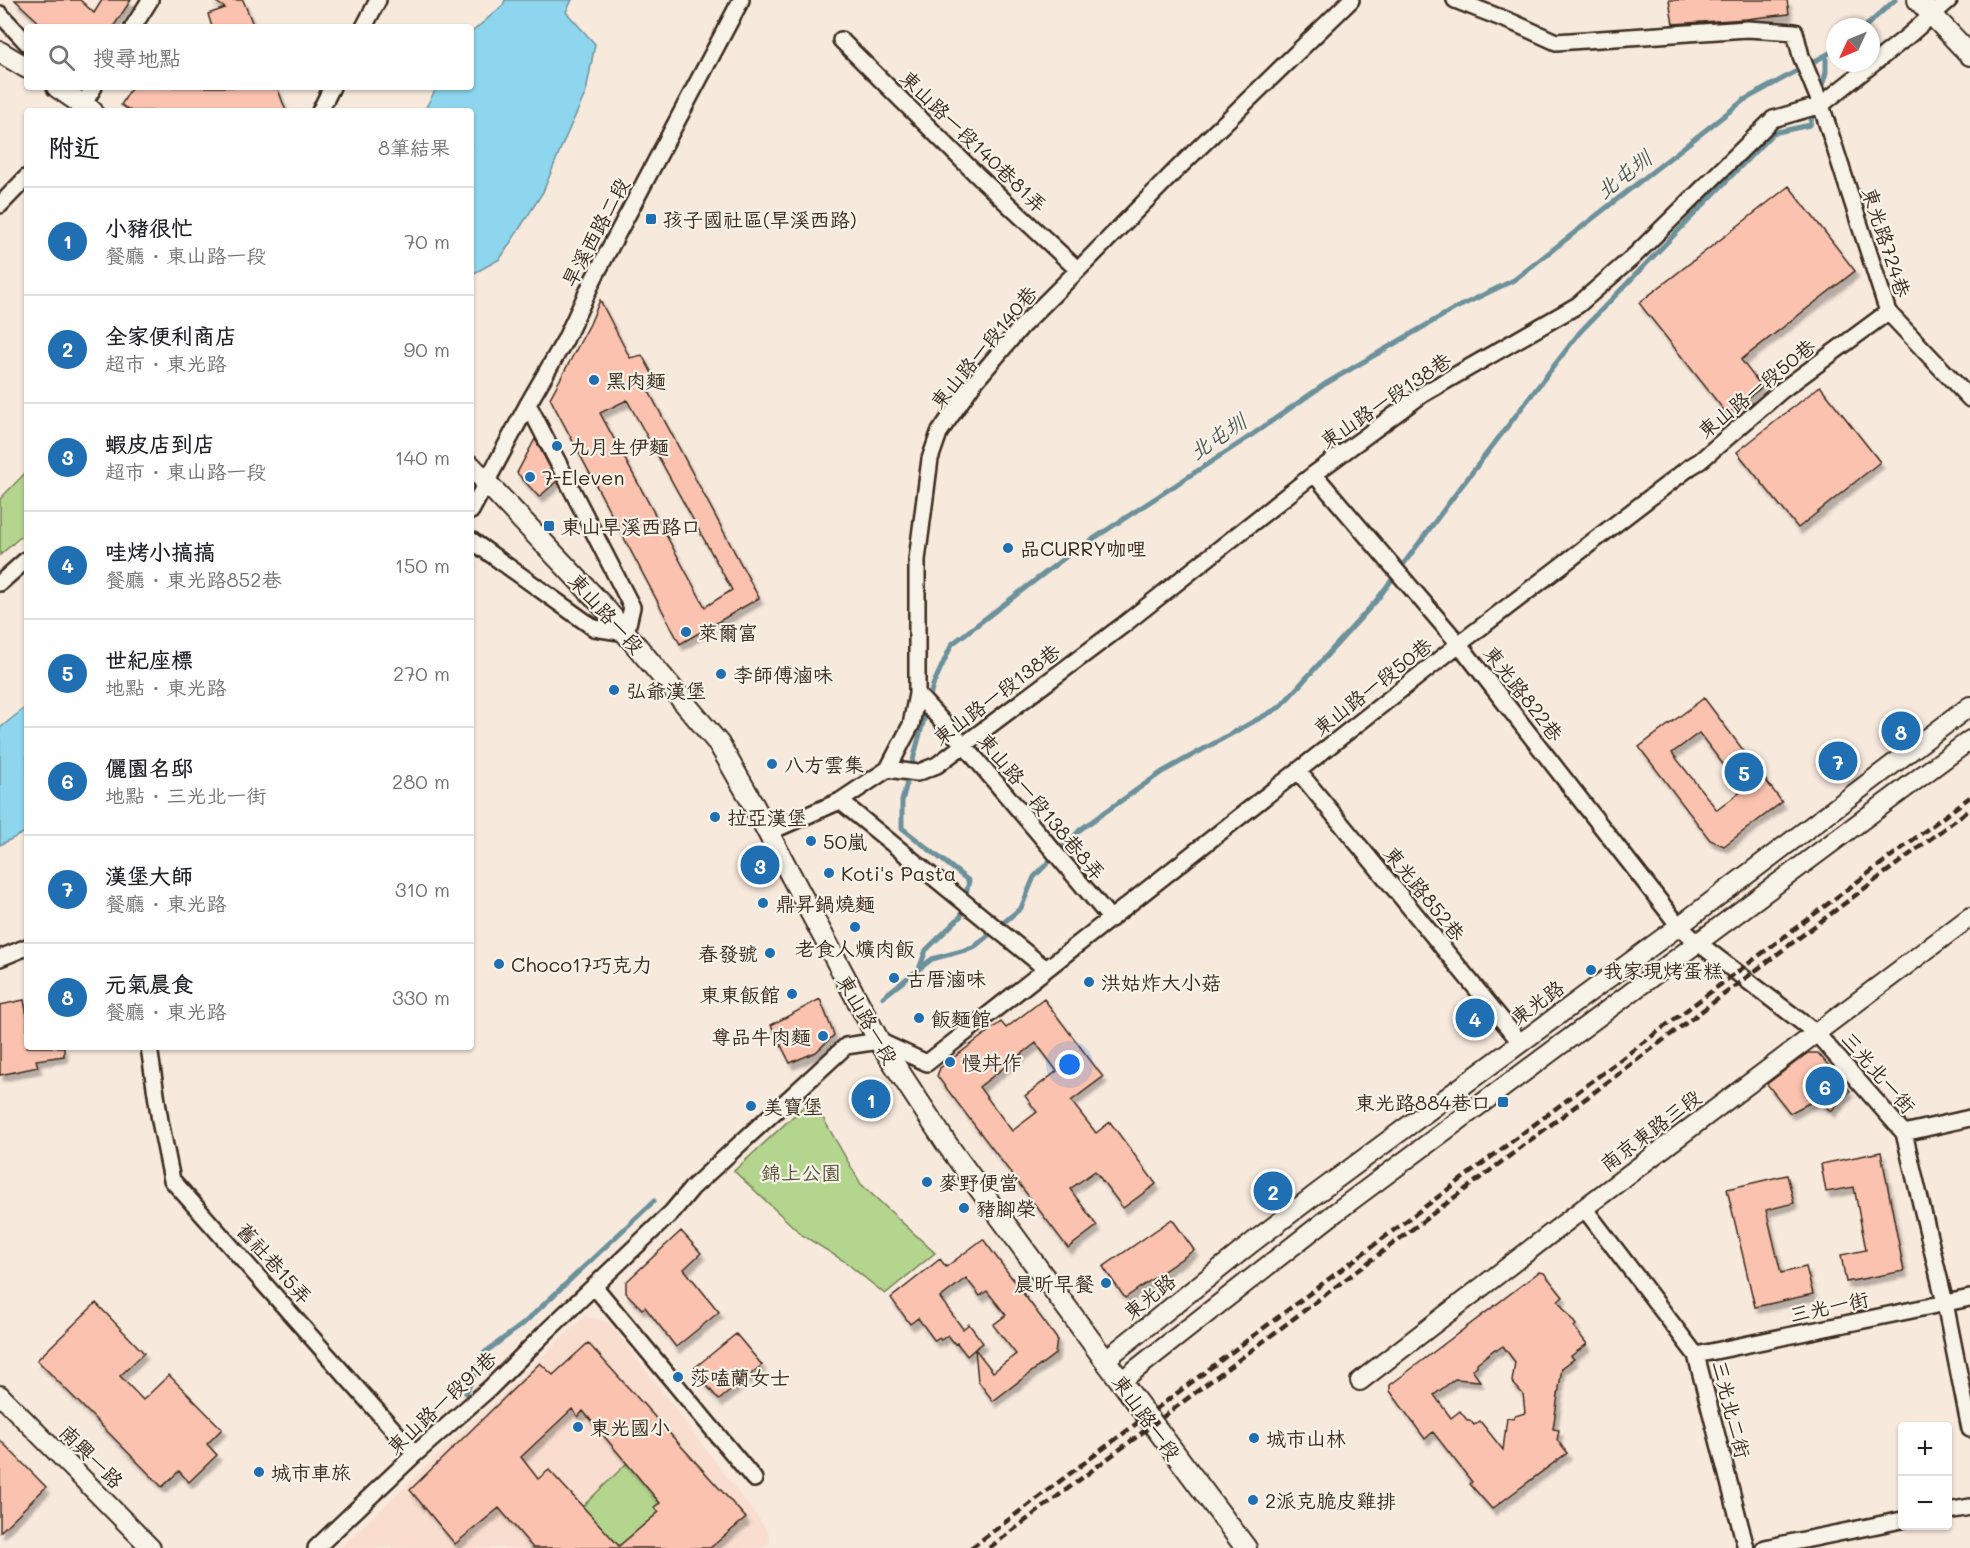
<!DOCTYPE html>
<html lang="zh-TW">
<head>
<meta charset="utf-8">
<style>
	:root { --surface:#fff; --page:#f2f2f2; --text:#202124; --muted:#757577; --line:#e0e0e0; --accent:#1f6fb2 }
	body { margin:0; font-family:Mali,"LXGW WenKai TC",sans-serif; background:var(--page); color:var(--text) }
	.controls { position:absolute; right:18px; bottom:18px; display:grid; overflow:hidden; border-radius:6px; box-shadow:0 2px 4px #0004 }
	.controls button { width:54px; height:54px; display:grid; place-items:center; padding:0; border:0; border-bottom:2px solid var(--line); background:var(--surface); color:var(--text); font:30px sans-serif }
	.compass { position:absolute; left:1826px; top:18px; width:54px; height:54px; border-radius:50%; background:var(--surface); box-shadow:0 2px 4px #0004; rotate:226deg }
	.you { position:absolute; left:1070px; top:1065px; width:21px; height:21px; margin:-15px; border:4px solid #fff; border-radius:50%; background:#1a73e8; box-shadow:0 0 0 9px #1a73e833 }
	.badge { display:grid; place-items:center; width:39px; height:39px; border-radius:50%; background:var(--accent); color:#fff; font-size:20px; font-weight:700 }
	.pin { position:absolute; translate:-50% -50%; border:3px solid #fff; box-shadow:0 2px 6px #0006 }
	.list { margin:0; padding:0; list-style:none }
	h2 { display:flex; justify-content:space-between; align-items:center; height:78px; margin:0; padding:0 24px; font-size:26px }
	h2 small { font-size:20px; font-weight:400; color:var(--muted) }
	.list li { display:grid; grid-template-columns:39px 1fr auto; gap:18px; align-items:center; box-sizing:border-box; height:108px; padding:0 24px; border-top:2px solid var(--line) }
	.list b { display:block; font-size:22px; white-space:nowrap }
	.list p { margin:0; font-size:20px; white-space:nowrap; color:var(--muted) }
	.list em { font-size:20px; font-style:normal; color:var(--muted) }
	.icon { flex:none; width:33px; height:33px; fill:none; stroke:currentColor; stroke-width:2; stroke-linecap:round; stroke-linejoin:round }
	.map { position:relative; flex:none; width:1970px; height:1548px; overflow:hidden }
	.search { position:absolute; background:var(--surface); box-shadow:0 2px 4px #0004; left:24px; top:24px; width:450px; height:66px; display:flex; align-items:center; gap:15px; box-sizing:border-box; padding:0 21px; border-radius:6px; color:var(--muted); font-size:22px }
	.panel { position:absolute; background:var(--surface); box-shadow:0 2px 4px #0004; left:24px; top:108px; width:450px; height:942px; border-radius:6px }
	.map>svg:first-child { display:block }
	.built { fill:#f9decf }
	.green { fill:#b3d58e; stroke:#778056; stroke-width:1.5 }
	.water { fill:#8dd6ee; stroke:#6c919b; stroke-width:1.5 }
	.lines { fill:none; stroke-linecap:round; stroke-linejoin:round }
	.stream { stroke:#6c919b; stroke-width:5 }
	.building { fill:#fbc3af; stroke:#3b2a1e; stroke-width:1.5; fill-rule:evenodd; filter:url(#shadow) }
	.minor-casing { stroke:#3b2a1e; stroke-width:20 }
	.tertiary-casing { stroke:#3b2a1e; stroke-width:22 }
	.secondary-casing { stroke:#3b2a1e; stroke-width:24 }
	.minor { stroke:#f7f3e8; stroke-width:15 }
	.tertiary { stroke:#f7f3e8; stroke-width:18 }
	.secondary { stroke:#f7f3e8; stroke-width:20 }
	.rail { stroke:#3b2a1e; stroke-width:4.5; stroke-dasharray:9 4.5; stroke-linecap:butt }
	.poi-dot { fill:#1f6fb2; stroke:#f7f3e8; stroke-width:2 }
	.labels { text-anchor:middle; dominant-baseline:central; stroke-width:4.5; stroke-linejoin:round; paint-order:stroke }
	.street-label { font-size:20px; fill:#3b2a1e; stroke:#f7f3e8 }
	.poi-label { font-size:20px; fill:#3b2a1e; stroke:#f7f3e8; text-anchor:start }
	.park-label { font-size:20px; fill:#59553a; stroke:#f7f3e8 }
	.water-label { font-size:21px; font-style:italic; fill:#505552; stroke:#f7f3e8 }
</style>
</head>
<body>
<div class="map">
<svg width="1970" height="1548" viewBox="0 0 1970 1548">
	<defs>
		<filter id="shadow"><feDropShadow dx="3.5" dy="6" stdDeviation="1.5" flood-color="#0004"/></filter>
	</defs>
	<rect width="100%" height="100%" fill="#f8e9dd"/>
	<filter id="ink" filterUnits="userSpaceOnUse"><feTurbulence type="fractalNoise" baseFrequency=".0167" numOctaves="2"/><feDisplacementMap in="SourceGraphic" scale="12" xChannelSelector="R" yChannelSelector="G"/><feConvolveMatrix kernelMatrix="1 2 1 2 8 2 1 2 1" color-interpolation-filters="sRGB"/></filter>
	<g filter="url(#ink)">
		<path class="built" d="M585,1316L610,1323L768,1531L770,1542L762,1548H340Z"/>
		<path class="green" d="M27,471V531L0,555V499Z
			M812,1099L861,1184L935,1253L885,1294L844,1261L802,1235L734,1171Z
			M627,1463L660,1503L654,1507L659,1512L619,1546L582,1507Z"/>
		<path class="water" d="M505,0H572L566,12L595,44L586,92L563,143L543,192L500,259L471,275V111H424L437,87H471V33L503,5Z
			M27,706V831L0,845V728Z"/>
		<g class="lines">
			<path class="stream" d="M1865,27L1895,0
				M1820,93L1826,72V55
				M919,969L926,950L961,916L969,881L902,828V801L933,685L952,644L1067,556L1246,439L1325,384L1454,309L1514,280L1744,100L1835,50
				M883,997L932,959L973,948L1021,908L1034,877L1081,829L1162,772L1280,707L1376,601L1457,492L1580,332L1773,133L1810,125L1814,110
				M466,1393L484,1353L523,1324L654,1201"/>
		</g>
		<path class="building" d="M15,0H80L94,13L102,0H131L113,27H44Z
			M213,0H243L254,27H212L208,14L225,8Z
			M1669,0H1787L1789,14L1746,19L1673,24Z
			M132,87H277L286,111H131L121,105Z
			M1789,186L1855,271L1741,360L1762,387L1727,414L1639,303Z
			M600,300L630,358L642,355L655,379L645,384L759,598L680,644L550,398L590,324ZM627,400L732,590L705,607L600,413Z
			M1820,386L1880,462L1798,528L1737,452Z
			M535,439L557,481L539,497L517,473Z
			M1704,698L1782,802L1724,846L1710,840L1639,747ZM1699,733L1743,790L1717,810L1672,753Z
			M820,999L834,1035L816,1052L790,1063L771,1025Z
			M1044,999L1103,1077L1071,1101L1096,1133L1110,1122L1156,1184L1123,1208L1095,1171L1070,1189L1097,1226L1068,1248L937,1076L940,1068L1001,1022L1006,1028ZM1036,1043L1057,1071L1025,1096L1037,1112L1012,1131L979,1087Z
			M24,1000L27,1016V1047H64V1056L36,1060L38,1067L0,1075V1005Z
			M1808,1053H1818L1850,1091L1831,1111L1817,1099L1790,1113L1767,1084Z
			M1881,1152L1904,1271L1846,1282L1841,1255L1866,1250L1854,1187L1826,1192L1821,1164Z
			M1787,1175L1794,1203L1766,1210L1781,1273L1806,1267L1813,1294L1755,1307L1727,1189Z
			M1172,1219L1194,1250L1125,1298L1103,1267Z
			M681,1231L701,1253L684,1269L719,1312L676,1347L645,1307L642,1309L626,1293V1282Z
			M983,1239L1057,1339L1055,1354L993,1401L978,1381L975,1349L967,1356L957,1343L955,1344L948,1335L941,1340L939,1338L935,1341L918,1318L910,1324L891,1298L940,1259L946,1267ZM966,1278L980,1296L987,1291L1006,1315L993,1325L1016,1354L993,1372L975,1349L983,1343L969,1324L963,1329L940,1298Z
			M1539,1272L1544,1273L1563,1297L1558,1301L1576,1325L1574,1327L1587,1344L1571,1356L1574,1359L1562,1368L1553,1429L1559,1430L1557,1440L1567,1453L1492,1509L1470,1484L1472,1482L1433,1432L1425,1439L1390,1391V1385ZM1503,1346L1515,1362L1512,1382L1523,1394L1525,1413L1515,1416L1514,1419L1507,1418L1503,1450L1480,1421L1474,1425L1470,1420H1467L1460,1411L1451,1418L1434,1395L1455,1379L1480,1381L1472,1370L1477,1366V1363L1495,1349L1497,1350Z
			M96,1303L144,1353L120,1376L143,1400L169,1375L222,1429L207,1444L217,1455L189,1482L179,1471L162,1487L37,1360Z
			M736,1334L762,1365L719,1400L693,1369Z
			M588,1343L746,1518L710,1548H533L499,1508L455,1544L410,1490L540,1363L553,1375ZM572,1409L578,1417L583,1411L660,1503L654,1507L659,1512L619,1546L549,1470L538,1479L521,1457Z
			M0,1440L46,1487L0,1532Z"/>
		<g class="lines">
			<defs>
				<path id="minor" d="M1455,0L1514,23L1556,42L1747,29L1795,32L1801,56L1821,105L1888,312L1970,399
					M0,14L27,43
					M133,27L150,0
					M364,27L378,0
					M841,40L979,177L1078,270
					M79,111L94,87
					M320,111L332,87
					M0,205L27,177
					M1314,474L1459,644L1679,926L1697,942L1816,1033L1904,1133L1945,1303L1970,1429
					M471,511L528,404L565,340L594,278L741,0
					M471,540L594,628L626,633L632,607L528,404
					M0,583L27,559
					M917,694L964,745L1111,919
					M888,769L917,773L937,765L1122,626L1314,474L1423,394L1578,305L1634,256L1773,119L1821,105L1908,36L1949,0
					M1298,771L1520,1042
					M840,801L1046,969
					M767,833L840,801L888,769L911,725L917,694V560L930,459L939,433L973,384L1021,327L1078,270L1174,172L1351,0
					M0,958L27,947
					M149,1047L160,1121L172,1180L415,1454
					M1904,1133L1970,1118
					M1584,1208L1696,1355L1746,1548
					M594,1286L754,1479
					M1696,1355L1970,1298
					M1948,1511L1970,1507
					M316,1548L415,1454L490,1388L547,1331L672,1212L692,1188L846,1046L879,1041L927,1063L1459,644L1690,467L1700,461L1781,391L1888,312
					M1765,1548L1902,1520"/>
				<path id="tertiary" d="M1105,1360L1253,1242L1320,1191L1679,926L1970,706
					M1121,1381L1336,1212L1970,740
					M1360,1381L1584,1208L1970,917
					M0,1395L151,1548"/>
				<path id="secondary" d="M1918,0L1970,55
					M0,52L27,68
					M57,87L92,111
					M471,466L602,605L719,744L747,793L879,1041L946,1143L1105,1360L1246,1548"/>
			</defs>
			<use href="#minor" class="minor-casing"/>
			<use href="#tertiary" class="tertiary-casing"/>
			<use href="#secondary" class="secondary-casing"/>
			<use href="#minor" class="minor"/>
			<use href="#tertiary" class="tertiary"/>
			<use href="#secondary" class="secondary"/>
			<path class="rail" d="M971,1548L1970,797
				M989,1548L1970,809"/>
		</g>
	</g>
	<g class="poi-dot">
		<rect x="645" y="213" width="12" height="12" rx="3"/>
		<circle cx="594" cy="380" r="6"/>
		<circle cx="557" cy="446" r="6"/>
		<circle cx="530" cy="477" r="6"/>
		<rect x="543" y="520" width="12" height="12" rx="3"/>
		<circle cx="1008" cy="548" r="6"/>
		<circle cx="686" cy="632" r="6"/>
		<circle cx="721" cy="674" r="6"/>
		<circle cx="614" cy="690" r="6"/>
		<circle cx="772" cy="764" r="6"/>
		<circle cx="715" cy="817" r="6"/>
		<circle cx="811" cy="841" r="6"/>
		<circle cx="829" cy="873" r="6"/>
		<circle cx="763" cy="903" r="6"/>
		<circle cx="855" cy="927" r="6"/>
		<circle cx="770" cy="953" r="6"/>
		<circle cx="499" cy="964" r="6"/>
		<circle cx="1591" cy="970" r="6"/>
		<circle cx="894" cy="978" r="6"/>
		<circle cx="1089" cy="982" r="6"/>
		<circle cx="792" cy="994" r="6"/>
		<circle cx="919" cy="1018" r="6"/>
		<circle cx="823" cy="1036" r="6"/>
		<circle cx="950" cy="1062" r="6"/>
		<rect x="1497" y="1096" width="12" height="12" rx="3"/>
		<circle cx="751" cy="1106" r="6"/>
		<circle cx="927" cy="1182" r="6"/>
		<circle cx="964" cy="1208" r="6"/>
		<circle cx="1106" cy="1283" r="6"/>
		<circle cx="678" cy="1377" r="6"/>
		<circle cx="578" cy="1427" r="6"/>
		<circle cx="1254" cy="1438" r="6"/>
		<circle cx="259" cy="1472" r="6"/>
		<circle cx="1253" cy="1500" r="6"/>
	</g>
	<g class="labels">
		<g class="street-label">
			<text transform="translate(974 141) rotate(44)">東山路一段140巷81弄</text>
			<text transform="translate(595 232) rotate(-62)">旱溪西路二段</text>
			<text transform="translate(1887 242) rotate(72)">東光路724巷</text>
			<text transform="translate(983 347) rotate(-50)">東山路一段140巷</text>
			<text transform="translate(1756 388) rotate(-39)">東山路一段50巷</text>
			<text transform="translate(1385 400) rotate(-34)">東山路一段138巷</text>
			<text transform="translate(607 613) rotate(48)">東山路一段</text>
			<text transform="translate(1372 686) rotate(-38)">東山路一段50巷</text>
			<text transform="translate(1524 693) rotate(52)">東光路822巷</text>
			<text transform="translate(996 694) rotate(-37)">東山路一段138巷</text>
			<text transform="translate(1042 806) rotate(50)">東山路一段138巷8弄</text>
			<text transform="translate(1425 893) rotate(51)">東光路852巷</text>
			<text transform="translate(1537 1002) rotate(-36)">東光路</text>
			<text transform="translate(868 1019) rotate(60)">東山路一段</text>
			<text transform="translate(1879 1072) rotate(49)">三光北一街</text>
			<text transform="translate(1650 1130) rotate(-37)">南京東路三段</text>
			<text transform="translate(275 1263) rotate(48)">舊社巷15弄</text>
			<text transform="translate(1149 1296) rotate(-39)">東光路</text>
			<text transform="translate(1829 1306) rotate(-12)">三光一街</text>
			<text transform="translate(441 1402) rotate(-43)">東山路一段91巷</text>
			<text transform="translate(1732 1409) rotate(76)">三光北二街</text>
			<text transform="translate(1147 1417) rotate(54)">東山路一段</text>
			<text transform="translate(92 1456) rotate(45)">南興一路</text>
		</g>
		<g class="poi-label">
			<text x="663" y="219">孩子國社區(旱溪西路)</text>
			<text x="606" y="380">黑肉麵</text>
			<text x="569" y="446">九月生伊麵</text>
			<text x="542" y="477">7-Eleven</text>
			<text x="561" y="526">東山旱溪西路口</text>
			<text x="1020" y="548">品CURRY咖哩</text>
			<text x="698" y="632">萊爾富</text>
			<text x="733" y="674">李師傅滷味</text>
			<text x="626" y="690">弘爺漢堡</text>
			<text x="784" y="764">八方雲集</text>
			<text x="727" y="817">拉亞漢堡</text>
			<text x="823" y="841">50嵐</text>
			<text x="841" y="873">Koti's Pasta</text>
			<text x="775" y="903">鼎昇鍋燒麵</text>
			<text x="855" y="948" text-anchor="middle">老食人爌肉飯</text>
			<text x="758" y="953" text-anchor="end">春發號</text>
			<text x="511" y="964">Choco17巧克力</text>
			<text x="1603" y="970">我家現烤蛋糕</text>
			<text x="906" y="978">古厝滷味</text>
			<text x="1101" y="982">洪姑炸大小菇</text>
			<text x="780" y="994" text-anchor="end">東東飯館</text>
			<text x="931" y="1018">飯麵館</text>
			<text x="811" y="1036" text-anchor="end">尊品牛肉麵</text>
			<text x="962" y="1062">慢丼作</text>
			<text x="1491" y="1102" text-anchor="end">東光路884巷口</text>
			<text x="763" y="1106">美寶堡</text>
			<text x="939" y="1182">麥野便當</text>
			<text x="976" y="1208">豬腳榮</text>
			<text x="1094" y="1283" text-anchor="end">晨昕早餐</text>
			<text x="690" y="1377">莎嗑蘭女士</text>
			<text x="590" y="1427">東光國小</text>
			<text x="1266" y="1438">城市山林</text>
			<text x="271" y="1472">城市車旅</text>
			<text x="1265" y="1500">2派克脆皮雞排</text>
		</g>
		<g class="park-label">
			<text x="801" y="1172">錦上公園</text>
		</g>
		<g class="water-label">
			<text transform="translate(1623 174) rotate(-38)">北屯圳</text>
			<text transform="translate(1217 436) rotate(-34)">北屯圳</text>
		</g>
	</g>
</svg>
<div class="controls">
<button>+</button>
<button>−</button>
</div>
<svg class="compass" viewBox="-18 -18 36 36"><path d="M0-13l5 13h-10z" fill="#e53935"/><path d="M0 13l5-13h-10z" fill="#757577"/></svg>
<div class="you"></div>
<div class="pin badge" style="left:871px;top:1099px">1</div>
<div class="pin badge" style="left:1273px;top:1191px">2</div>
<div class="pin badge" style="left:760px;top:865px">3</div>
<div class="pin badge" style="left:1475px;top:1018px">4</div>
<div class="pin badge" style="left:1744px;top:772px">5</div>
<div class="pin badge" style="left:1825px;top:1086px">6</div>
<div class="pin badge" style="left:1838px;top:761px">7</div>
<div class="pin badge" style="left:1901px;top:731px">8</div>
<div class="search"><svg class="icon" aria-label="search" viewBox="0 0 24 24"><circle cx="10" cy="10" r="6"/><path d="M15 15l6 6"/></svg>搜尋地點</div>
<section class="panel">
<h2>附近<small>8筆結果</small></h2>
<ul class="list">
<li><span class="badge">1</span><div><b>小豬很忙</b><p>餐廳 · 東山路一段</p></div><em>70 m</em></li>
<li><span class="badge">2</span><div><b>全家便利商店</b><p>超市 · 東光路</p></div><em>90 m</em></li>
<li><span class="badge">3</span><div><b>蝦皮店到店</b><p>超市 · 東山路一段</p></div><em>140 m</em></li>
<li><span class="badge">4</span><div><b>哇烤小搞搞</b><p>餐廳 · 東光路852巷</p></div><em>150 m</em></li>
<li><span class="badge">5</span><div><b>世紀座標</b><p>地點 · 東光路</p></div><em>270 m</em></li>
<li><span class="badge">6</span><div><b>儷園名邸</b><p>地點 · 三光北一街</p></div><em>280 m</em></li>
<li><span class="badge">7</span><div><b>漢堡大師</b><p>餐廳 · 東光路</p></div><em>310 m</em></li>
<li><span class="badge">8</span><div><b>元氣晨食</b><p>餐廳 · 東光路</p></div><em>330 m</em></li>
</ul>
</section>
</div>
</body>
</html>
